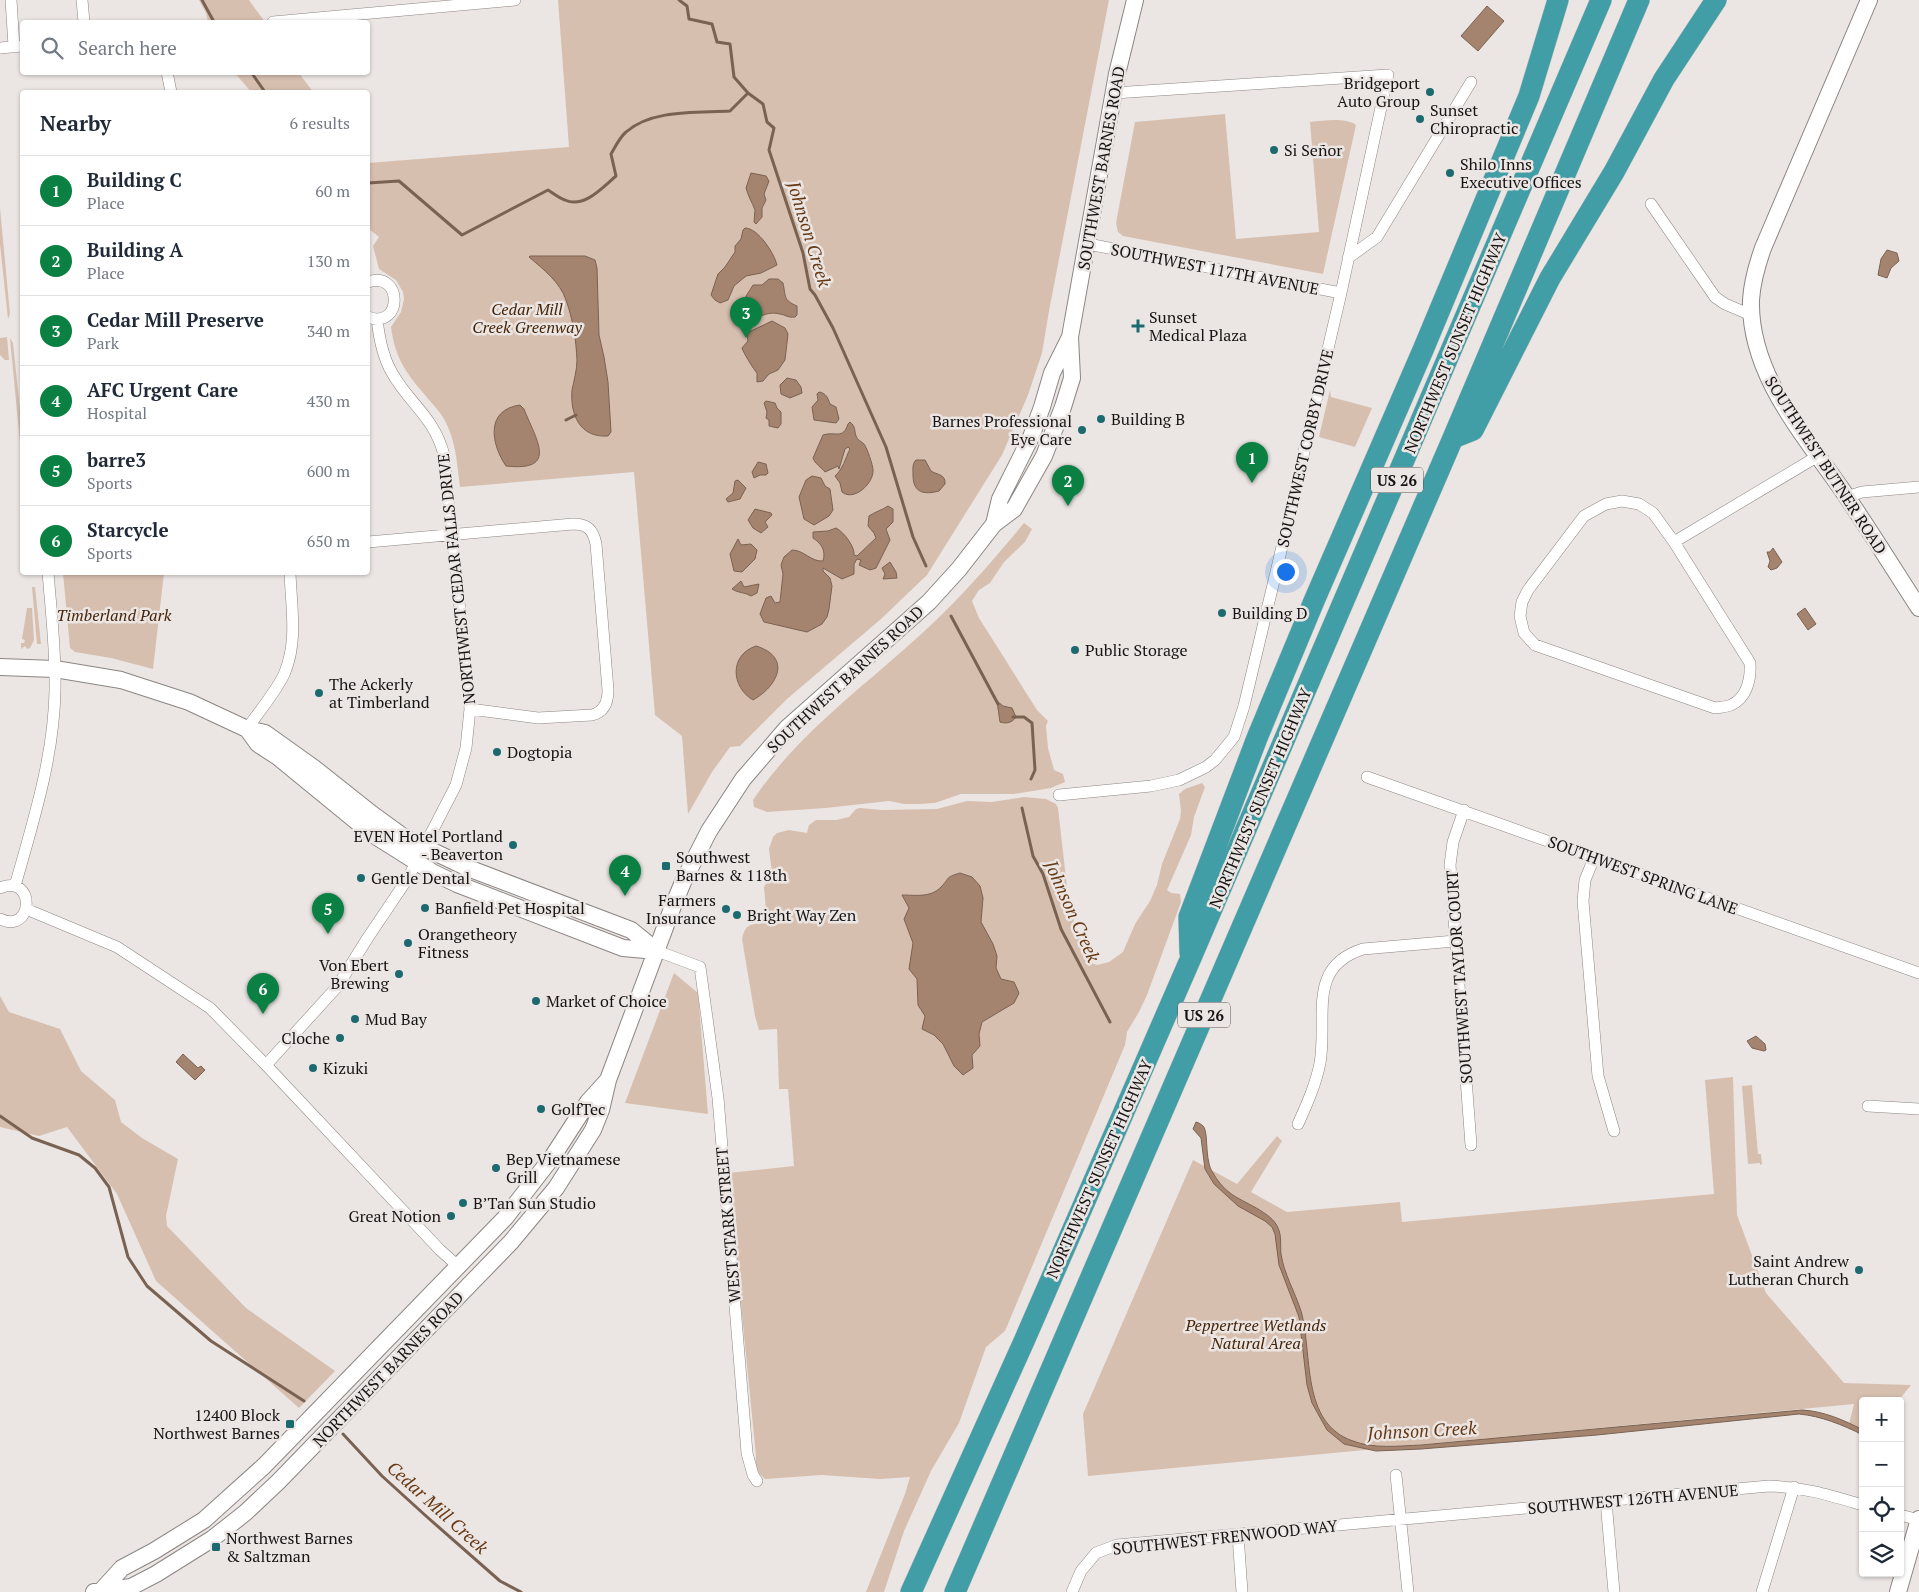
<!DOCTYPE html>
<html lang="en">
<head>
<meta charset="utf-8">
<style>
	:root { --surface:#fff; --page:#f2f2f3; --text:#1f2937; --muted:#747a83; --line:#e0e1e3; --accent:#0b8043 }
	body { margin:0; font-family:"PT Serif",serif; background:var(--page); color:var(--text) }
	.controls { position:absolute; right:15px; bottom:15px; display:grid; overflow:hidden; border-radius:5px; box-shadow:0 1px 4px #0004 }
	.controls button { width:45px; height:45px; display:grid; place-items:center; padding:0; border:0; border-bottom:1px solid var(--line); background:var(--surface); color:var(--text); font:25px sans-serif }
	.you { position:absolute; left:1285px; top:571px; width:18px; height:18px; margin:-12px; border:4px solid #fff; border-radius:50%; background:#1a73e8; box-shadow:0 0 0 8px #1a73e833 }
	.badge { display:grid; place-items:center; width:32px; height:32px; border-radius:50%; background:var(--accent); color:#fff; font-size:16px; font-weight:700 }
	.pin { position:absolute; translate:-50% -41px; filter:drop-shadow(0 1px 2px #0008) }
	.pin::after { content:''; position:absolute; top:26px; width:18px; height:15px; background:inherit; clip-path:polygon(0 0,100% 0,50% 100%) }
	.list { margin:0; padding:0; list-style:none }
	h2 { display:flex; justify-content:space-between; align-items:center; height:65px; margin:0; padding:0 20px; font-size:21px }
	h2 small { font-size:16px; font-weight:400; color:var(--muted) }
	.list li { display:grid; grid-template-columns:32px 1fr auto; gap:15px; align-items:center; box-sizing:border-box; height:70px; padding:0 20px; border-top:1px solid var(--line) }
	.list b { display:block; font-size:19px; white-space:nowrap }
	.list p { margin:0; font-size:16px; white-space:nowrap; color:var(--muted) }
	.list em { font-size:16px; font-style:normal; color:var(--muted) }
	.icon { flex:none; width:28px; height:28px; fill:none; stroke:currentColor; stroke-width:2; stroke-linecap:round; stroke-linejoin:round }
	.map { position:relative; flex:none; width:1919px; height:1592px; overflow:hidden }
	.search { position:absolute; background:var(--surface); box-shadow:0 1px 4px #0004; left:20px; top:20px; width:350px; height:55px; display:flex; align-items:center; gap:12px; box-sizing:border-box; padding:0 18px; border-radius:5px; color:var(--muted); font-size:19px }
	.panel { position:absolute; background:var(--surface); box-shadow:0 1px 4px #0004; left:20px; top:90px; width:350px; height:485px; border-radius:5px }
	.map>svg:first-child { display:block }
	.green { fill:#d7bfb0 }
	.water { fill:#a5846f; stroke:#7a6253 }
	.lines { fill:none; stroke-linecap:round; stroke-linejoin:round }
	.stream { stroke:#7a6253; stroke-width:3 }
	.street-casing { stroke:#8b8683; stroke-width:12 }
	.secondary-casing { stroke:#8b8683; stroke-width:18 }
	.highway-casing { stroke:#c2c2c2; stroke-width:22 }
	.street { stroke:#fff; stroke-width:11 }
	.secondary { stroke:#fff; stroke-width:16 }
	.highway { stroke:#419ea7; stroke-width:21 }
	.poi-dot { fill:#1c696f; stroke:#ebe6e3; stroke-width:2 }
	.labels { text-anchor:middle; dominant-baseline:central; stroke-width:5; stroke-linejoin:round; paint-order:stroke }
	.shield { fill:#ebe6e3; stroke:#565351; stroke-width:1 }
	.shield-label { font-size:15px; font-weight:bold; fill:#161413 }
	.poi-label { font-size:16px; fill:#161413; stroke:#ebe6e3; text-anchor:start }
	.street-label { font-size:16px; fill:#161413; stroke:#ebe6e3 }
	.park-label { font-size:16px; font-style:italic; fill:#462408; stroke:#ebe6e3 }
	.water-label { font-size:18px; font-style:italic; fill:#663814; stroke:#ebe6e3 }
</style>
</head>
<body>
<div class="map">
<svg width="1919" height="1592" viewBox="0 0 1919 1592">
	<rect width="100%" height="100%" fill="#ebe6e3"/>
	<path class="green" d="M199,0H249L265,22H208L206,13Z
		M558,0H1109L1049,311L1042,353L1028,395L1002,455L927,575L881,619L787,699L740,746L730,747L712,772L688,814L682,736L655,715L634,472L460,487C457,464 456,440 444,419C439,410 431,403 425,395C405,372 395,357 391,327L401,312L404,299L403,292L396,280L379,269L373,246L379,237L368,228V163L569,147Z
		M235,73H299L313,92H251Z
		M1225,114L1236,239L1319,232L1310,122C1324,121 1344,117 1356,125L1323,274L1123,236L1118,232L1116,223L1135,122Z
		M0,208L10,314L8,319L0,244Z
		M7,337L9,360H5L0,355V338Z
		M10,338L13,343C17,384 23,423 22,464Z
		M1330,390L1331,397L1372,408L1355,447L1319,437Z
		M1024,523L1032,529L1025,542L1004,562L990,583L979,590L972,601L979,618L1037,710L1048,721L1046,726L1048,748L1054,770L1063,774L1065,782L1051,788L1014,794H961L935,803L918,804H904L889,801L826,808L767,812L754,807L753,800C800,730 872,681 932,624C965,593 995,558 1024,523Z
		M63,573H164L153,669L111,658L75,652L70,648Z
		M32,587H35L41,644H37Z
		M27,608H32L34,640L30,648L27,649L25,646L21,649V643H24L25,640L22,639Z
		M1202,783L1205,787L1194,817L1191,835L1167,890L1171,893L1180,894L1181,902L1147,995L1139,1012L1127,1032L1125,1045L1005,1331L986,1347L959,1423L931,1471L904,1531L884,1592H866L905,1494L910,1477L880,1479L822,1475L765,1479L755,1469L756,1456L728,1173L794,1166L788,1089H779L777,1029L759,1030L755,1016L742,939C746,920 754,926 767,922L764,887L772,873L769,849L773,837L777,833L789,830L807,833L809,825L816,820H836L849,817L856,809L860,808L882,810L937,809L967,801L992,802L1024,797L1046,799L1056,804L1058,808L1068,896L1074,922L1087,956L1092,963L1097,965L1109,962L1123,952L1135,924L1150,901L1157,885L1162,864L1180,819L1181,811L1179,794L1185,789Z
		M674,973L698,993L708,1114L625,1103Z
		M0,996L9,1012L60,1029L81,1071L115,1100L121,1122L142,1138L178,1159L166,1216L167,1226L246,1308L335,1371L299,1408L156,1281L117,1194L67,1127L39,1136L0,1127Z
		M1733,1077L1737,1215L1766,1293L1844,1383L1911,1385L1898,1401H1863V1433L1848,1428L1854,1404L1088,1476L1083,1414L1193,1160L1237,1184L1277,1136L1282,1141L1251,1192L1287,1212L1400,1202L1402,1222L1714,1194L1705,1080Z
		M1752,1085L1758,1154H1761L1762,1164L1760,1165V1163L1748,1164L1742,1086Z"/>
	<path class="water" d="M1487,6L1504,21L1478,51L1461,36Z
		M751,173L766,176L769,181L764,194L766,200L762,208V217L756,224L754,222L755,210C752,202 748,196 746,188Z
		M745,228C758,228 774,253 777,265L761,273L746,276L734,286L728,300L720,303L715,300L711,295L718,274L725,267L735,252V246L741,239L743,230Z
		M1887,250L1897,253L1899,261L1891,268L1887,278L1878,275L1881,259Z
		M530,256H585L595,260L597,268L599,335L604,357L608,382L611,432L608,436C580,438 570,415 572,390C574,380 577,370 577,360C576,339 573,320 566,300C560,282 543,269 529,257Z
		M769,279H778L783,283C786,297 783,300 797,306V315L795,317C788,318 786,315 780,314C769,311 761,316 752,320L744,316C739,304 747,295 753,285H762Z
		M772,321L785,328L788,334L785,360L778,370L769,374L763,381L757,382V373C754,370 743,352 742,348L748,341L747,335L749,332Z
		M787,378L796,380L801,387L802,393L790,398L781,394L780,385Z
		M819,392C826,393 828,398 830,404L836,407L839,419L836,423L814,420L812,407L818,400L817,394Z
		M766,401L775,403L777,408L781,412V424L778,428L769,426V420L766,418L767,412L764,403Z
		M520,405L524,409C535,438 560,472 506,466C491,444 485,410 520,405Z
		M850,422C856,427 854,430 856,436C857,440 861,441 864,444C867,448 873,465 873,470C874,483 854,502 842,492L840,483L835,476C843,469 845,459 850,449L848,447L845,449L839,469L838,466L825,472C821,467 815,464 813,458L823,435C835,431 843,440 848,424Z
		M916,460H925L931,471C937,475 946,474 945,484L939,491C924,495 913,493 913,475C913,469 912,464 916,460Z
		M758,462L766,464L768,473L766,475H760L754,478L752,472Z
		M812,476L821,478L825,486L830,489L833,510L829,516L814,525L804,519L799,497L806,480Z
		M738,480L746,488L740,499L728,502L726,499L733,493L735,481Z
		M888,506L893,509V522L886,529L890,540L876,568L870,570L859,565L861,560L857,559L854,564V574L842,579L823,568V571L830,578L832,586L829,609L827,617L822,624L807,632L764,622L760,614L766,598L771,596L775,603L780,602L783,574L781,565L784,557L792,550C804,550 811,562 823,561C826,551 822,544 813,538V532L828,531L836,528C844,532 855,547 854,555L857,556L876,538L874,533L868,526L869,516C875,512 882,510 888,506Z
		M755,509L771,513L772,515L765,522L768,527L761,533L753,528L748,520Z
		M738,539L741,545L751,544L757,550L755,559L742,572L734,571L730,554Z
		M1773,548L1782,562L1777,568L1771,570L1768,567L1770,561L1767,552H1770Z
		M890,562L896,572L897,578L883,579L885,574L882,568Z
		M741,581L744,587L759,584L757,593L751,596C745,592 737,593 732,589Z
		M1805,608L1816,624L1808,630L1797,614Z
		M756,646C792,657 778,686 753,700C731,687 729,655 756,646Z
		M997,701L1003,706L1012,708L1016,717C1012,723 1006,724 1000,722Z
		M960,873L972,877L980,886L983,898L981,922L993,944L997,956L996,968L1001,979L1014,982L1019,993L1014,1003L982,1022L979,1034L980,1046L972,1055L973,1068L963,1075L954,1066L943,1044L934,1035L922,1029L925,1016L918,1005L917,979L909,969L913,943L904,919L909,908L902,895C915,895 931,898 941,887C951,877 944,878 960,873Z
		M1756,1036L1765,1044L1766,1050L1764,1051L1752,1048L1747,1041Z
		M183,1054L198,1068L201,1066L205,1070L195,1080L176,1062Z
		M1196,1122C1199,1123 1201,1124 1203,1126C1209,1132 1204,1160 1213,1173C1217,1180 1223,1188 1230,1193C1243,1203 1272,1212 1278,1228C1282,1236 1280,1246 1281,1254C1284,1274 1295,1292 1301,1311C1313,1353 1300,1423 1353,1441C1373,1449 1399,1446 1421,1445L1802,1410C1823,1411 1844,1420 1863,1430V1435C1843,1425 1821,1416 1799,1414L1597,1435L1421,1449L1376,1451L1344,1444L1327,1430L1312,1403L1307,1385L1299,1317L1279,1265L1275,1234L1272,1227L1265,1221L1238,1206L1214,1184L1205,1169L1201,1138L1193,1129Z"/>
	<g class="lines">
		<path class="stream" d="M202,0L214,22
			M679,0L687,6L689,19L712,24L717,42L730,44L734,77L748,93L763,104L767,122L774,128L769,150L803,253L810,289L815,295L833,328L886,447L913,537L926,566
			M251,72L265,92
			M368,183L399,181L462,235L548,190C553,193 559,198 565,200C584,209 603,187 616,176L611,154C615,147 620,137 626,132C652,109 697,113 730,111L748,93
			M566,420L576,415
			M951,616L998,704
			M1013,717H1024L1032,723L1035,770L1031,779
			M1022,808L1033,856L1043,874L1061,929L1110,1022
			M0,1116L32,1138L79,1155L95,1168L109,1187L128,1257L147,1286L211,1341L304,1401
			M343,1434L382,1476L426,1516L500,1581L521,1592"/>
		<defs>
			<path id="street" d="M11,0L14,46
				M82,0L84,22
				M273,22L515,0
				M0,48L22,46
				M167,72L171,92
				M1651,204L1715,297L1725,304L1751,315
				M1088,244L1341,293
				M1348,258L1377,237L1471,82
				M368,282C403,270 403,330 368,317
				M1847,497L1862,492L1919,487
				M1622,501L1639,504L1653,513L1674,542L1750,663C1751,679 1747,698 1731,705C1727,707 1720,707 1715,708L1535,645L1524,633L1520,616L1522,602L1528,590L1584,516L1606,504Z
				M368,542L573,524C587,524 593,529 596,544L608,690C608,702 604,712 592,715L538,718L470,709
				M1674,542L1818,456
				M247,729C257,714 279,688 285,672C298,640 291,606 290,572
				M1367,777L1919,973
				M1059,795L1151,786L1179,780L1206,767L1215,760L1234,737L1244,706L1277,568L1341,293L1388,75L1114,93
				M1464,810L1453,842L1450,865L1471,1145
				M1594,858L1585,880L1583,901L1598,1076L1614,1131
				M15,886C33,822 54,757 55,690C56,651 51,611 48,572
				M0,888C36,873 34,935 0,919
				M26,909L117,947L210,1008L266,1065L440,1250L459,1267
				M657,951L700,967L718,1098L747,1453L753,1475L757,1481
				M266,1065L337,987L367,939L408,878L456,785L466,748L470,709L444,455C434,416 408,403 391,371C382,355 379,337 377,319
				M1868,1106L1919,1109
				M1298,1124C1307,1104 1316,1084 1320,1063C1328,1017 1306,967 1363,949L1455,941
				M1396,1475L1408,1592
				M1606,1501L1614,1592
				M1900,1515L1919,1520
				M1238,1535L1242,1592
				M1072,1592L1081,1571L1096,1553L1117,1545L1769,1486C1804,1487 1829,1495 1863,1505
				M1762,1592L1794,1487"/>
			<path id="secondary" d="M1869,0L1763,248C1757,265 1752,282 1751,300C1749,376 1807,438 1847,497C1872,534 1895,571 1919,608
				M994,524L1000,499L1031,437L1042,407L1052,373L1069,339
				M0,667L55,669L121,680L189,702L247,729L265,733L314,768L372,814L405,838L468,868L631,930L657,951
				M247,729L258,744L278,757L372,834L434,873L457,884L623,948L657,951
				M102,1590L122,1568L154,1551L204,1520L264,1466L505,1218L553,1156L588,1102L608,1080
				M94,1592L131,1587L156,1574L212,1539L245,1513L278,1482L511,1242L556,1188L593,1130L601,1110L608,1080L673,906L683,882L709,831L743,779L787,728L929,602L959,569L994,524L1014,509L1044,456L1063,407L1072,378L1070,337L1117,74L1135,0
				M1898,1592L1919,1519"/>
			<path id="highway" d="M1453,438L1473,430L1550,278L1614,172L1664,79L1716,0
				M1190,953L1189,917L1257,738L1314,601L1423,350L1529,96L1558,0
				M911,1592L1025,1339L1190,960L1601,0
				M955,1592L1453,438L1639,0"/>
		</defs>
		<use href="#street" class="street-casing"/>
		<use href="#secondary" class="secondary-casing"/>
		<use href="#highway" class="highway-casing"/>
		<use href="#street" class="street"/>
		<use href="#secondary" class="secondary"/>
		<use href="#highway" class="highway"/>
	</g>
	<g class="poi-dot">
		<circle cx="1430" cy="92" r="5"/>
		<circle cx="1420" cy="119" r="5"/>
		<circle cx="1274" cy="150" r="5"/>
		<circle cx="1450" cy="173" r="5"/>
		<path d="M1135.5 318.5h5v5h5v5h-5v5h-5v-5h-5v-5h5z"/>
		<circle cx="1101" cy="419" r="5"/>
		<circle cx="1082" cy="430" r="5"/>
		<circle cx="1222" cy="613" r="5"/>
		<circle cx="1075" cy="650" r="5"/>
		<circle cx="319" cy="693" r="5"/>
		<circle cx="497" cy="752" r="5"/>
		<circle cx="513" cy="845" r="5"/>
		<rect x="661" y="861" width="10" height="10" rx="2.5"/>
		<circle cx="361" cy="878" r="5"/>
		<circle cx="425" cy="908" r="5"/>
		<circle cx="726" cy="909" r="5"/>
		<circle cx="737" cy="915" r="5"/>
		<circle cx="408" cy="943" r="5"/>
		<circle cx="399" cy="974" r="5"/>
		<circle cx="536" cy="1001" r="5"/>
		<circle cx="355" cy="1019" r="5"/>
		<circle cx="340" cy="1038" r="5"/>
		<circle cx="313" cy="1068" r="5"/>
		<circle cx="541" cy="1109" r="5"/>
		<circle cx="496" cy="1168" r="5"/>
		<circle cx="463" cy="1203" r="5"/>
		<circle cx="451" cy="1216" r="5"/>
		<circle cx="1859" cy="1270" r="5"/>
		<rect x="285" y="1419" width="10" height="10" rx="2.5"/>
		<rect x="211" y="1542" width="10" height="10" rx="2.5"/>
	</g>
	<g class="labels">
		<g class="shield">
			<rect x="1371" y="467.5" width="52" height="25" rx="4"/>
			<rect x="1178" y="1002.5" width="52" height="25" rx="4"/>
		</g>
		<g class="shield-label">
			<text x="1397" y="480">US 26</text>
			<text x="1204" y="1015">US 26</text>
		</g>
		<g class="poi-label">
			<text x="1420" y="83" text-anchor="end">Bridgeport<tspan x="1420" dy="18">Auto Group</tspan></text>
			<text x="1430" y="110">Sunset<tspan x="1430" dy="18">Chiropractic</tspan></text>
			<text x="1284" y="150">Si Señor</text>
			<text x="1460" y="164">Shilo Inns<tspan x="1460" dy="18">Executive Offices</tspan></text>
			<text x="1149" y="317">Sunset<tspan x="1149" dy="18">Medical Plaza</tspan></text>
			<text x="1111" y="419">Building B</text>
			<text x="1072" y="421" text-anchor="end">Barnes Professional<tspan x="1072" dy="18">Eye Care</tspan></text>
			<text x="1232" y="613">Building D</text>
			<text x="1085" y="650">Public Storage</text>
			<text x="329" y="684">The Ackerly<tspan x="329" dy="18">at Timberland</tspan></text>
			<text x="507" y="752">Dogtopia</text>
			<text x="503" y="836" text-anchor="end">EVEN Hotel Portland<tspan x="503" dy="18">- Beaverton</tspan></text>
			<text x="676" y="857">Southwest<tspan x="676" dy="18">Barnes &amp; 118th</tspan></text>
			<text x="371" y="878">Gentle Dental</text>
			<text x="716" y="900" text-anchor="end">Farmers<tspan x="716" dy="18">Insurance</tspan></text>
			<text x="435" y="908">Banfield Pet Hospital</text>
			<text x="747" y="915">Bright Way Zen</text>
			<text x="418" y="934">Orangetheory<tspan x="418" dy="18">Fitness</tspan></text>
			<text x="389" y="965" text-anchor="end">Von Ebert<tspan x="389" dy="18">Brewing</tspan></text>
			<text x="546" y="1001">Market of Choice</text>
			<text x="365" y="1019">Mud Bay</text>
			<text x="330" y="1038" text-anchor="end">Cloche</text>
			<text x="323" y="1068">Kizuki</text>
			<text x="551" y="1109">GolfTec</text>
			<text x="506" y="1159">Bep Vietnamese<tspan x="506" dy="18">Grill</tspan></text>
			<text x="473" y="1203">B’Tan Sun Studio</text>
			<text x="441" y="1216" text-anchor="end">Great Notion</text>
			<text x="1849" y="1261" text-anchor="end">Saint Andrew<tspan x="1849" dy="18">Lutheran Church</tspan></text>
			<text x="280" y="1415" text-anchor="end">12400 Block<tspan x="280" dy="18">Northwest Barnes</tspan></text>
			<text x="226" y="1538">Northwest Barnes<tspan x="226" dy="18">&amp; Saltzman</tspan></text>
		</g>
		<g class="street-label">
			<text transform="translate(1101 168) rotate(-80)">SOUTHWEST BARNES ROAD</text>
			<text transform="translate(1215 269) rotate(11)">SOUTHWEST 117TH AVENUE</text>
			<text transform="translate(1455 343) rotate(-67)">NORTHWEST SUNSET HIGHWAY</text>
			<text transform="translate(1305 448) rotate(-77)">SOUTHWEST CORBY DRIVE</text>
			<text transform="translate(1826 465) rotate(57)">SOUTHWEST BUTNER ROAD</text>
			<text transform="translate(456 579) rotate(-96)">NORTHWEST CEDAR FALLS DRIVE</text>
			<text transform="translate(845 679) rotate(-43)">SOUTHWEST BARNES ROAD</text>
			<text transform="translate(1260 798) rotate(-67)">NORTHWEST SUNSET HIGHWAY</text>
			<text transform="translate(1643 875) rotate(20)">SOUTHWEST SPRING LANE</text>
			<text transform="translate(1459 977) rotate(-94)">SOUTHWEST TAYLOR COURT</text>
			<text transform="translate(1099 1169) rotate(-66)">NORTHWEST SUNSET HIGHWAY</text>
			<text transform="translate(728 1225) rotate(-95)">WEST STARK STREET</text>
			<text transform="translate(388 1369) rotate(-46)">NORTHWEST BARNES ROAD</text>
			<text transform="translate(1633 1499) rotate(-5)">SOUTHWEST 126TH AVENUE</text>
			<text transform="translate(1225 1537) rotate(-6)">SOUTHWEST FRENWOOD WAY</text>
		</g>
		<g class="park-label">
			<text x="527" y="309">Cedar Mill<tspan x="527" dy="18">Creek Greenway</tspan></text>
			<text x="114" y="615">Timberland Park</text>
			<text x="1256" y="1325">Peppertree Wetlands<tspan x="1256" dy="18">Natural Area</tspan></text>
		</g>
		<g class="water-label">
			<text transform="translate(810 234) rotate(73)">Johnson Creek</text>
			<text transform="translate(1073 911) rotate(66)">Johnson Creek</text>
			<text transform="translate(1422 1430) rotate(-3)">Johnson Creek</text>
			<text transform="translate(438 1507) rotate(42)">Cedar Mill Creek</text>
		</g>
	</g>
</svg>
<div class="controls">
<button>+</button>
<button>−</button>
<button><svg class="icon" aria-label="locate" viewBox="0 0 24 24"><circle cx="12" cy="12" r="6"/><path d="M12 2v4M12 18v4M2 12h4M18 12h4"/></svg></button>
<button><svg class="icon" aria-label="layers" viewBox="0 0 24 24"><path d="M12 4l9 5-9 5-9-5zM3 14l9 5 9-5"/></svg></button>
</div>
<div class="you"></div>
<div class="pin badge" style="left:1252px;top:483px">1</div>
<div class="pin badge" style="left:1068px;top:506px">2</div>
<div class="pin badge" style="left:746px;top:338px">3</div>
<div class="pin badge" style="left:625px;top:896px">4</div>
<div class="pin badge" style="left:328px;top:934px">5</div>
<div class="pin badge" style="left:263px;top:1014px">6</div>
<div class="search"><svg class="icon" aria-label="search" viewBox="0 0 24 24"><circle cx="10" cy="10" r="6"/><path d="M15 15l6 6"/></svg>Search here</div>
<section class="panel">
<h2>Nearby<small>6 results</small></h2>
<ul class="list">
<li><span class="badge">1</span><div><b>Building C</b><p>Place</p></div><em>60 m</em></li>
<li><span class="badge">2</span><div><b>Building A</b><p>Place</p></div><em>130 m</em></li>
<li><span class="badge">3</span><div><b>Cedar Mill Preserve</b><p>Park</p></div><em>340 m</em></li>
<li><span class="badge">4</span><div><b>AFC Urgent Care</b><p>Hospital</p></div><em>430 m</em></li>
<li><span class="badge">5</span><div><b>barre3</b><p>Sports</p></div><em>600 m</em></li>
<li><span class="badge">6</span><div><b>Starcycle</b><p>Sports</p></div><em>650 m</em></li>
</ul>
</section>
</div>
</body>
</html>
